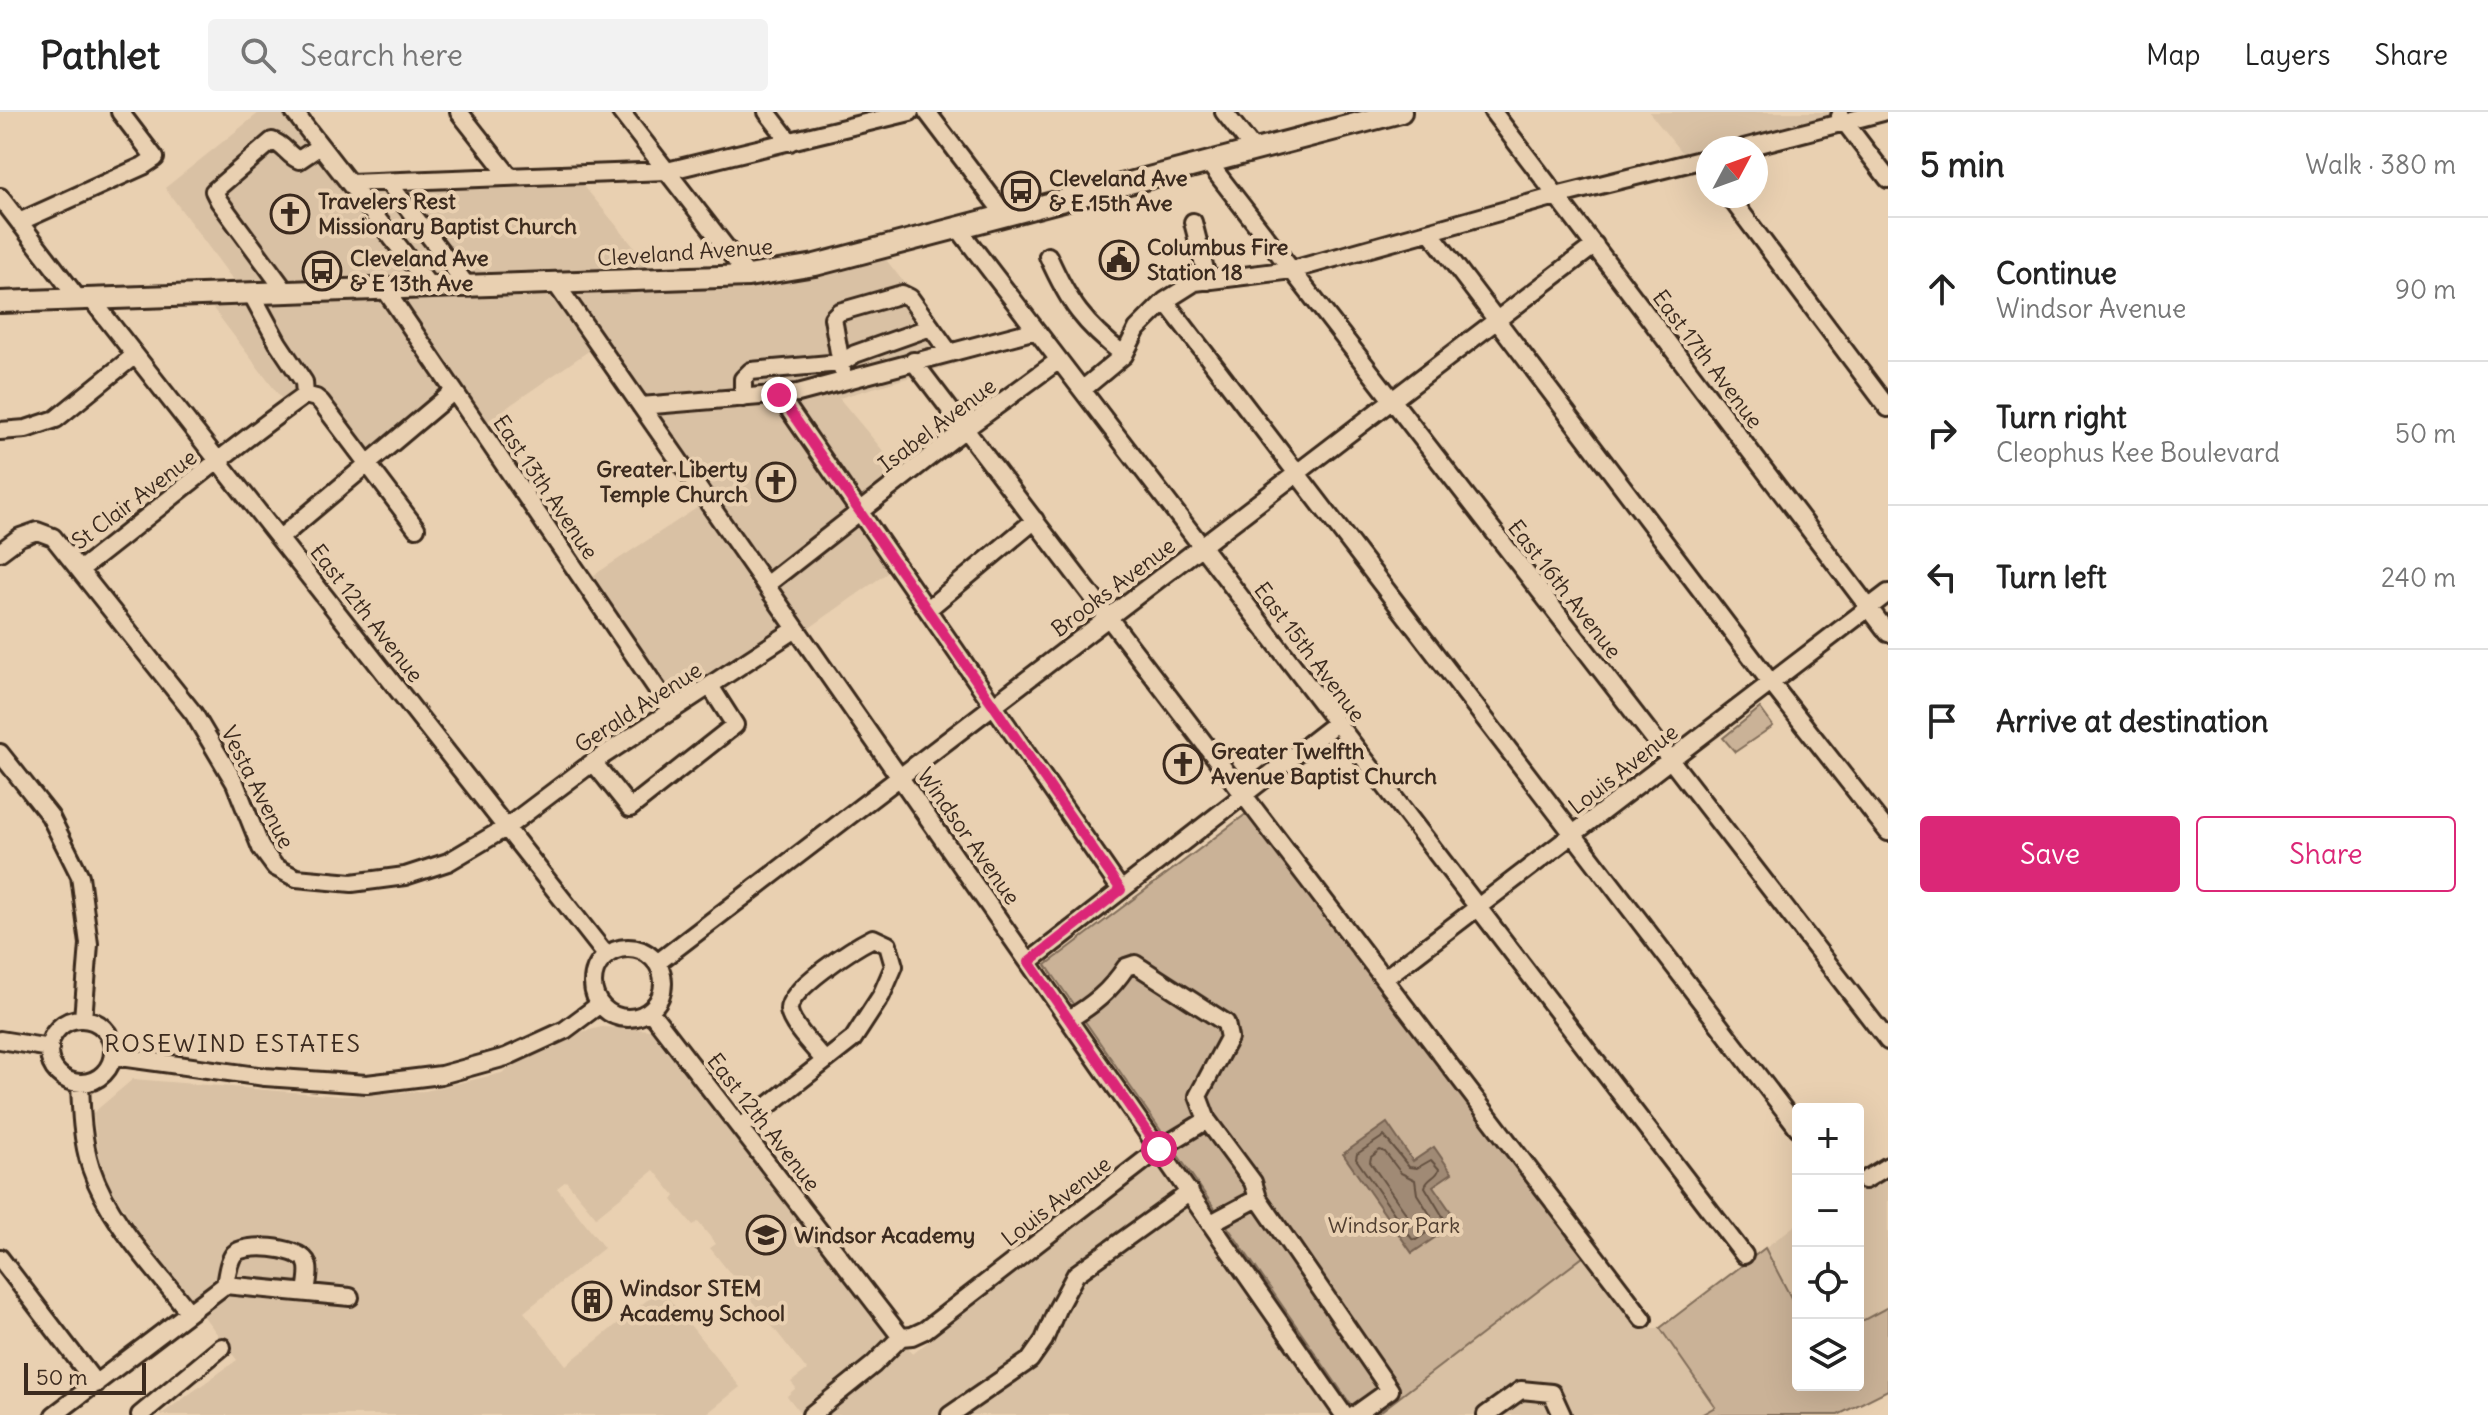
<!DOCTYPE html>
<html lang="en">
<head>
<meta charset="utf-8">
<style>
	:root { --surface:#fff; --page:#f2f2f2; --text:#222; --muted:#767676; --line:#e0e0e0; --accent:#db2777 }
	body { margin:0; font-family:Delius,sans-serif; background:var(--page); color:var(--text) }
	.controls { position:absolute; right:24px; bottom:24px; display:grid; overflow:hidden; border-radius:8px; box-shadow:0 8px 32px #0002 }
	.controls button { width:72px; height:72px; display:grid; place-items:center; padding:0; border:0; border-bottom:2px solid var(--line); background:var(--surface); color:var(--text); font:40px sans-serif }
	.compass { position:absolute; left:1696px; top:24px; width:72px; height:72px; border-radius:50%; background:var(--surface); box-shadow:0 8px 32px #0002; rotate:49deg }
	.scale { position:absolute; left:24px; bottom:20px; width:122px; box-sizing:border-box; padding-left:8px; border:4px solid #3b2a1e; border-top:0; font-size:22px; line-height:28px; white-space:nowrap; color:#3b2a1e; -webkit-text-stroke:6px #e9d0b1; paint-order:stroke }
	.stop { position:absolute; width:24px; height:24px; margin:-18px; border:6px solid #db2777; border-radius:50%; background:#fff }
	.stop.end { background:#db2777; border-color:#fff; box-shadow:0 2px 8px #0008 }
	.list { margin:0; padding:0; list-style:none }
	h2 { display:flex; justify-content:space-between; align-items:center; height:104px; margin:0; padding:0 32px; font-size:34px }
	h2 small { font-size:26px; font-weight:400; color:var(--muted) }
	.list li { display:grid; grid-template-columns:52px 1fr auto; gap:24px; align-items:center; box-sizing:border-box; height:144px; padding:0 32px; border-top:2px solid var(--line) }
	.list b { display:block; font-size:30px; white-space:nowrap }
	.list p { margin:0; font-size:26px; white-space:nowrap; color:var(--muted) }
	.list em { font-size:26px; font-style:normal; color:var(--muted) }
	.actions { display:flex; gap:16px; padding:24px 32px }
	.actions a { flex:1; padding:18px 0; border:2px solid var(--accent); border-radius:8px; text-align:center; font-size:28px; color:var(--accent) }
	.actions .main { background:var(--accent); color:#fff }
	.icon { flex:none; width:44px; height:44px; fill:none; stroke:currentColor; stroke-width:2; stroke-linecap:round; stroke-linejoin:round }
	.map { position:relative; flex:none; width:1888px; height:1303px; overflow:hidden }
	header { display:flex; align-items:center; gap:48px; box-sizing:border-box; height:112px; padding:0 40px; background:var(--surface); border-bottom:2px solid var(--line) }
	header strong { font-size:38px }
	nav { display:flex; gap:44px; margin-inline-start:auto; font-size:28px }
	.search { width:560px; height:72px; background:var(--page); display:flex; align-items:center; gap:20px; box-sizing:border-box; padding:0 28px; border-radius:8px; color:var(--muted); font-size:30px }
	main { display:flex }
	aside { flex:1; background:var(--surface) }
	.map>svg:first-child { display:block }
	.built { fill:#d9c1a4 }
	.green { fill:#cab297; stroke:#826e5a; stroke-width:2 }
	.water { fill:#a08a74; stroke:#786452; stroke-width:2 }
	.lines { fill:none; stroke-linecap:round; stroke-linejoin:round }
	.shore { stroke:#635040; stroke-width:2 }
	.minor-casing { stroke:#3b2a1e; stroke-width:22 }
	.major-casing { stroke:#3b2a1e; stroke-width:26 }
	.minor { stroke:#e9d0b1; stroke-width:16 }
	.major { stroke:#e9d0b1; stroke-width:20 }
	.route { stroke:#db2777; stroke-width:10 }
	.labels { text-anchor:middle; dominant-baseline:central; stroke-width:8; stroke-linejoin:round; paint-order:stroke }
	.poi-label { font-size:22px; font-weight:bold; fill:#3b2a1e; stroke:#e9d0b1; text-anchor:start }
	.street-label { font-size:22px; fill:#3b2a1e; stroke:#e9d0b1 }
	.park-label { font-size:22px; fill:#503e30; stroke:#e9d0b1 }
	.neighbourhood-label { font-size:24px; letter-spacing:2px; fill:#3b2a1e; stroke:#e9d0b1 }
</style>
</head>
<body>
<header>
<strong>Pathlet</strong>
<div class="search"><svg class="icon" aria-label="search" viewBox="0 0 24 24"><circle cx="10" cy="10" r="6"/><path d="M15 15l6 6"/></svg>Search here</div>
<nav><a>Map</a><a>Layers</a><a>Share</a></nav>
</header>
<main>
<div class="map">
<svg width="1888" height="1303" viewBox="0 0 1888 1303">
	<rect width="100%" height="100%" fill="#e9d0b1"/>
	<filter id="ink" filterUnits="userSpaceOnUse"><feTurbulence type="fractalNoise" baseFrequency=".0125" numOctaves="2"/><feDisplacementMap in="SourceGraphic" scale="16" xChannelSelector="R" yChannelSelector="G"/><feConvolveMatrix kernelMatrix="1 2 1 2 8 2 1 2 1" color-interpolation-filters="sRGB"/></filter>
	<g filter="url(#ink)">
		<path class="built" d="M260,0H290L349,72L570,57L652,157L792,151L873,131L965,249L839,286L904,364L859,402L897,454L801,522L790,519L674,583L591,465L709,388L600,231L479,315L454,281L362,350L308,279L287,294L203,183L242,180L165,76Z
			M1649,0H1877L1742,36H1708V45L1689,50Z
			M602,915L654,918L699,962L913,1242L1169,1031L1358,1303H802L787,1284L796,1276L791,1270L807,1258L710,1136L716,1132L698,1110L693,1113L672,1088L675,1084L654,1058L596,1105L566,1069L557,1076L604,1136L524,1200L566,1253L661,1177L740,1275L705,1303H160L237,1248L135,1114L102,1062L93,1001L133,967L341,984L425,979L502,961L544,929Z
			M1888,1042V1195L1858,1211V1065Z
			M1798,1111V1199L1765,1136Z
			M1588,1141L1647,1216H1660L1715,1296L1701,1303H1376Z"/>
		<path class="green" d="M1760,596L1773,614L1735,640L1723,626Z
			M1250,699L1588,1141L1376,1303H1358L1046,853Z
			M1765,1136L1798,1199V1273H1858V1211L1888,1195V1278L1838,1303H1701L1715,1295L1660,1216Z"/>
		<path class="water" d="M1387,1011L1413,1049L1434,1035L1452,1061L1433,1074L1458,1110L1412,1141L1343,1042Z"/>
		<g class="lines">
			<path class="shore" d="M1384,1024L1409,1055L1417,1056L1431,1048L1439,1057C1438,1065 1427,1066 1425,1075L1445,1108L1416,1128L1412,1127L1356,1047L1357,1042Z
				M1380,1038L1385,1040L1401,1061L1415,1068L1417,1082L1431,1104L1419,1114L1414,1113L1370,1050L1371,1045Z"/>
			<defs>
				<path id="minor" d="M294,0L431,176
					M459,0L510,65
					M621,0L748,164
					M767,0L790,30
					M927,0L1005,103
					M1224,0L1254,38
					M1493,0L1888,521
					M1840,4L1888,67
					M1744,36L1883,0
					M1208,50L1888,929
					M388,70L468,175
					M349,71L667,59L910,0
					M1729,84L1888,296
					M0,85L79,188
					M19,110L143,54L155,46L120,0
					M1193,110L1208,169
					M958,116L1744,1143
					M1430,120L1771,571L1888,720
					M1048,144C1069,191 1084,212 1124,243
					M556,172L1344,1303
					M384,176L672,599
					M286,180L219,89L214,79L272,29C284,32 288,44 299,48L320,34
					M251,181L278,231L304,270L305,283
					M92,188L606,843
					M1165,189L1798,1016
					M913,249L1643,1207
					M842,258L833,206L839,200L902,182L910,186L949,240
					M1082,278L1124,243L1137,217L1165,189L1195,170L1292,158L1556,84L1708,46
					M779,283L1121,778
					M743,286V267L751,259L841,251L855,242L931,215
					M641,294L798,281L1036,218
					M0,319L26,317L56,307L135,243
					M280,426L454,279
					M0,440L20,425L37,419L53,425L194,602L235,671L261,736L275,755L296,766L352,771L405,764L448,750L507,715L593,650L796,517
					M81,457C156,399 228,338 305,283L316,286L321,290L416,416
					M766,473L965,317L1059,248
					M928,497L1035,408
					M0,641L50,704L80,764L89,832L83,907
					M593,650L630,696L735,613L710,574
					M593 871a35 35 0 1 1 70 0a35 35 0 1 1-70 0Z
					M1029,850L1336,611
					M657,851L1595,133
					M1384,867L1888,481
					M650,899L901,1225
					M1069,907C1093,893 1110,879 1126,855L1135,852L1226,911L1229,926L1198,984L1207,1008
					M49 939a32 32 0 1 1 64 0a32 32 0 1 1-64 0Z
					M0,928L50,936
					M113,944L265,965L367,972L441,963L506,945L565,918L600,892
					M80,971C81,1000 82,1028 91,1056C109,1110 154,1155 188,1199
					M741,1015L853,927L881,884L894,854L888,833L873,826C855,835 788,877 789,898C790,912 816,938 825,949
					M1865,1068L1888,1054
					M1211,1111L1258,1086L1390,1278L1355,1303
					M0,1146L96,1272
					M225,1173C227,1163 228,1150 234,1142C245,1130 297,1135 306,1149C311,1157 307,1171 306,1181
					M901,1225L912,1224L925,1218L1159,1037L1207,1008L1253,1070L1258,1086
					M54,1303L225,1173L350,1185
					M140,1303L222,1235
					M811,1303L873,1253L901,1225
					M950,1303L1030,1248L1044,1228L1057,1197L1076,1162L1190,1080
					M1486,1303L1521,1278L1552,1281L1562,1303"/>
				<path id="major" d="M0,190L748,164L815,153L1401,0"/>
			</defs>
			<use href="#minor" class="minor-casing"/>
			<use href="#major" class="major-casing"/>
			<use href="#minor" class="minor"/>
			<use href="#major" class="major"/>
		</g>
	</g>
	<g class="lines" filter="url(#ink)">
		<path class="route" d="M779,283L1121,778L1029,850L1159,1037"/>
	</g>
	<defs>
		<symbol id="bus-ring" viewBox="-11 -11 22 22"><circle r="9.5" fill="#e9d0b1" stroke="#3b2a1e" stroke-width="1.5"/><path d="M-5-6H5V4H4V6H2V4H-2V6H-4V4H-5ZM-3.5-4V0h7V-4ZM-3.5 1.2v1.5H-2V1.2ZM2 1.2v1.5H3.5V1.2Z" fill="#3b2a1e"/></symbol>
		<symbol id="church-ring" viewBox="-11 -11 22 22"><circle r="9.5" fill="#e9d0b1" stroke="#3b2a1e" stroke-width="1.5"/><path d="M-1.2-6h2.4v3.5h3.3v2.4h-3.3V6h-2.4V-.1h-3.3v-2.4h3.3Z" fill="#3b2a1e"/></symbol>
		<symbol id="civic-ring" viewBox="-11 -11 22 22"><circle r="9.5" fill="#e9d0b1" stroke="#3b2a1e" stroke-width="1.5"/><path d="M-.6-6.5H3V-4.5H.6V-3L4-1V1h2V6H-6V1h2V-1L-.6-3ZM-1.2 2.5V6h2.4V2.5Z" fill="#3b2a1e"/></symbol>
		<symbol id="school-ring" viewBox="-11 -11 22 22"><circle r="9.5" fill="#e9d0b1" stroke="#3b2a1e" stroke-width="1.5"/><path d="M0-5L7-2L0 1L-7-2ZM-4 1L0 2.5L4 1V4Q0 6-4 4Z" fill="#3b2a1e"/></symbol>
		<symbol id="building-ring" viewBox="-11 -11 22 22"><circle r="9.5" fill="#e9d0b1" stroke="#3b2a1e" stroke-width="1.5"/><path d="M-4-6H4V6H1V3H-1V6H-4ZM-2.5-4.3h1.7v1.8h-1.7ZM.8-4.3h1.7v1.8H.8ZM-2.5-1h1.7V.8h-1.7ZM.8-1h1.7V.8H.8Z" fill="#3b2a1e"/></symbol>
	</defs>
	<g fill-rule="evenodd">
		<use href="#bus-ring" x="999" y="57" width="44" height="44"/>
		<use href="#church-ring" x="268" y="80" width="44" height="44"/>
		<use href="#civic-ring" x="1097" y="126" width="44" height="44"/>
		<use href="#bus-ring" x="300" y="137" width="44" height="44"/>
		<use href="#church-ring" x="754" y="348" width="44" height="44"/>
		<use href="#church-ring" x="1161" y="630" width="44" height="44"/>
		<use href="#school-ring" x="744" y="1101" width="44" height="44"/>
		<use href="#building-ring" x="570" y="1167" width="44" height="44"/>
	</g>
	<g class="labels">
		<g class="poi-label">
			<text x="1049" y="66">Cleveland Ave<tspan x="1049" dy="25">&amp; E 15th Ave</tspan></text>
			<text x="318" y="89">Travelers Rest<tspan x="318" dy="25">Missionary Baptist Church</tspan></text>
			<text x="1147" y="135">Columbus Fire<tspan x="1147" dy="25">Station 18</tspan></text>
			<text x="350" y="146">Cleveland Ave<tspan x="350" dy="25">&amp; E 13th Ave</tspan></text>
			<text x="748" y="357" text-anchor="end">Greater Liberty<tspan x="748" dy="25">Temple Church</tspan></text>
			<text x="1211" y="639">Greater Twelfth<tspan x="1211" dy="25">Avenue Baptist Church</tspan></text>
			<text x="794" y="1123">Windsor Academy</text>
			<text x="620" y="1176">Windsor STEM<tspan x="620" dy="25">Academy School</tspan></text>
		</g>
		<g class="street-label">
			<text transform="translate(685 140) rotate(-4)">Cleveland Avenue</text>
			<text transform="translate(1708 247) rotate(53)">East 17th Avenue</text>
			<text transform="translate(937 313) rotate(-37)">Isabel Avenue</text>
			<text transform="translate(546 375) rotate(56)">East 13th Avenue</text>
			<text transform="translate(134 387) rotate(-37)">St Clair Avenue</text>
			<text transform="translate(1113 475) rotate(-37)">Brooks Avenue</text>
			<text transform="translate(1565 477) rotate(52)">East 16th Avenue</text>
			<text transform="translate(367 501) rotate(52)">East 12th Avenue</text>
			<text transform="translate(1310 540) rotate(53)">East 15th Avenue</text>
			<text transform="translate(638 595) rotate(-33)">Gerald Avenue</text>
			<text transform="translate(1623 657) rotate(-38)">Louis Avenue</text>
			<text transform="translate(258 675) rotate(63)">Vesta Avenue</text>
			<text transform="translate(969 724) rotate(55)">Windsor Avenue</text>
			<text transform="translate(764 1010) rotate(52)">East 12th Avenue</text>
			<text transform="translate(1056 1089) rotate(-38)">Louis Avenue</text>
		</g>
		<g class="park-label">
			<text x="1394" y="1113">Windsor Park</text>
		</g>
		<g class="neighbourhood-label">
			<text x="233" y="931">ROSEWIND ESTATES</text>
		</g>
	</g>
</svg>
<div class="controls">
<button>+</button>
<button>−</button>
<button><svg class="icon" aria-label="locate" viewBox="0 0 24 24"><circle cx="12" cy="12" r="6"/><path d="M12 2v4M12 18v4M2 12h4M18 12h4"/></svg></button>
<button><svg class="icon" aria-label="layers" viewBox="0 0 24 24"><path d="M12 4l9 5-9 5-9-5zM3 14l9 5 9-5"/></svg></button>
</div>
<svg class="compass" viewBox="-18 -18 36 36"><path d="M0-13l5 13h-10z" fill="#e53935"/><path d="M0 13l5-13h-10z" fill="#767676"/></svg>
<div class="scale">50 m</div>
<div class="stop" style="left:1159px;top:1037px"></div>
<div class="stop end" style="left:779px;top:283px"></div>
</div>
<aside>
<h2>5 min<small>Walk · 380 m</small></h2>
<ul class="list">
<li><svg class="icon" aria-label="ahead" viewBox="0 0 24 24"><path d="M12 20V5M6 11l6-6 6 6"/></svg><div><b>Continue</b><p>Windsor Avenue</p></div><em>90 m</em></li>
<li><svg class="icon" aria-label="right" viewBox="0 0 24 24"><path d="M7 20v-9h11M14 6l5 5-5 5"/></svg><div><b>Turn right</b><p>Cleophus Kee Boulevard</p></div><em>50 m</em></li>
<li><svg class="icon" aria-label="left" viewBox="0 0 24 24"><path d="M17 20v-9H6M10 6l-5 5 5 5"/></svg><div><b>Turn left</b></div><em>240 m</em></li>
<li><svg class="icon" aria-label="arrive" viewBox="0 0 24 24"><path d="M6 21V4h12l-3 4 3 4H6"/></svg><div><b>Arrive at destination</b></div></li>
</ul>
<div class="actions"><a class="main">Save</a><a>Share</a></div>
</aside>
</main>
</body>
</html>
